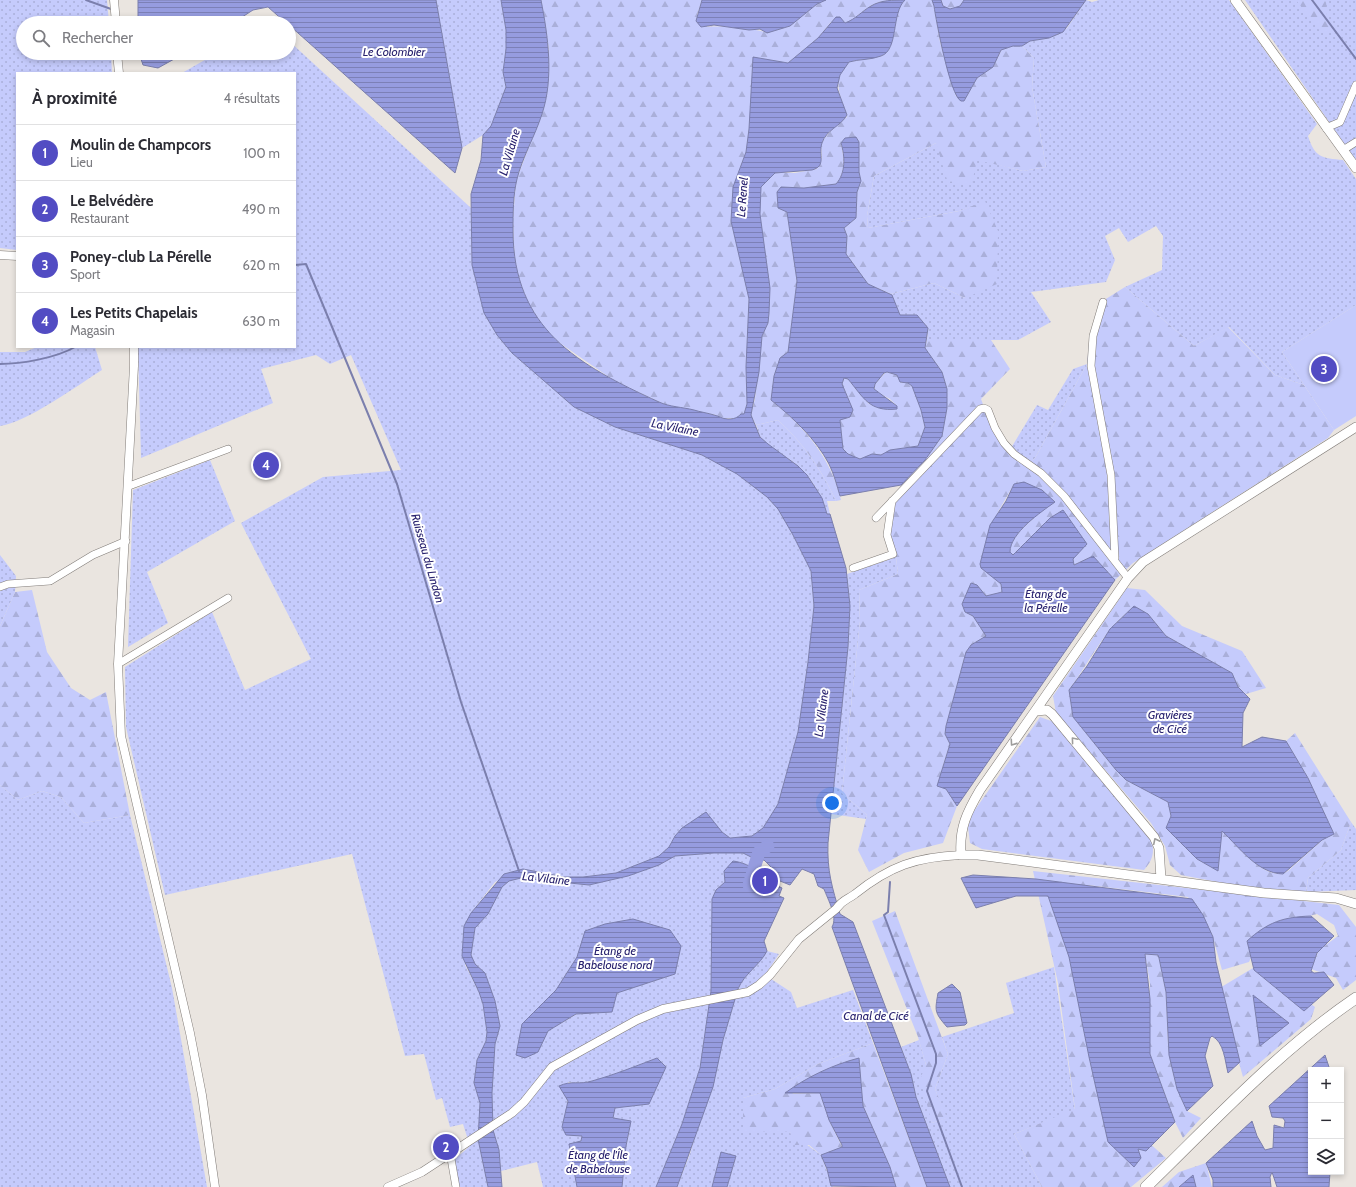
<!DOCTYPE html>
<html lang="fr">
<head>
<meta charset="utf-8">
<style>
	:root { --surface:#fff; --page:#f2f2f3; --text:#2b2b33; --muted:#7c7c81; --line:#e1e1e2; --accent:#524cc3 }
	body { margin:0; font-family:Cabin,sans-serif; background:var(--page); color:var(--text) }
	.controls { position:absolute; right:12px; bottom:12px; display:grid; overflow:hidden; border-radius:0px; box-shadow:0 2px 6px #0003 }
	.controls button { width:36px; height:36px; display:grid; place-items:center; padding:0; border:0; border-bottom:1px solid var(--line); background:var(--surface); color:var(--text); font:20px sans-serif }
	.you { position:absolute; left:832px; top:803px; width:14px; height:14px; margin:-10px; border:3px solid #fff; border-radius:50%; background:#1a73e8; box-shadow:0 0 0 6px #1a73e833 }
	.badge { display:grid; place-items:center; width:26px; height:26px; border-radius:50%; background:var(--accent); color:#fff; font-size:13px; font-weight:700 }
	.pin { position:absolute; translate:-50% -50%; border:2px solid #fff; box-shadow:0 1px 4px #0006 }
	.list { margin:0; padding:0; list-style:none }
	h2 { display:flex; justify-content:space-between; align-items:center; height:52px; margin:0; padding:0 16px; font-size:17px }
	h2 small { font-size:13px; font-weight:400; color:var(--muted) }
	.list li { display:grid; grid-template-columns:26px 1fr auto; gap:12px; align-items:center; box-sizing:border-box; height:56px; padding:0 16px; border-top:1px solid var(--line) }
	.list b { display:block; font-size:15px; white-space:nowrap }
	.list p { margin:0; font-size:13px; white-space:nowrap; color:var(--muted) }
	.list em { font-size:13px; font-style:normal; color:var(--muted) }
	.icon { flex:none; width:22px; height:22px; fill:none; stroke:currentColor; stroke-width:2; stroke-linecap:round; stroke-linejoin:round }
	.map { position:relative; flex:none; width:1356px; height:1187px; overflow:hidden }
	.search { position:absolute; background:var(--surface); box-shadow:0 2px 6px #0003; left:16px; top:16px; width:280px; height:44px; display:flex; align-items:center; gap:10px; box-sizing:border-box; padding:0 14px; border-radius:22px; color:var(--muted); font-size:15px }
	.panel { position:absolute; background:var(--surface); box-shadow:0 2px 6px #0003; left:16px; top:72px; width:280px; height:276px; border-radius:0px }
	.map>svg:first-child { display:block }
	.grass { fill:url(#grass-dots); fill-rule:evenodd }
	.forest { fill:url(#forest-firs) }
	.green { fill:#c5cbfc }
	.water { fill:url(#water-rules); stroke:#7b7fad; fill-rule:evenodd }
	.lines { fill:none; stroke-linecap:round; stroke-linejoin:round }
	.stream { stroke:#7b7fad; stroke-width:2 }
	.river { stroke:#969cdf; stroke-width:13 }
	.minor-casing { stroke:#817c78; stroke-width:8 }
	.tertiary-casing { stroke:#817c78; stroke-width:9 }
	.secondary-casing { stroke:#817c78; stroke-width:10 }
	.primary-casing { stroke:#817c78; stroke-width:12 }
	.minor { stroke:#fff; stroke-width:7 }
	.tertiary { stroke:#fff; stroke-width:8 }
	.secondary { stroke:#fff; stroke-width:9 }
	.primary { stroke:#fff; stroke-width:11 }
	.oneway { stroke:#9e9d9c }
	.labels { text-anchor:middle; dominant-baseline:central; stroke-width:4; stroke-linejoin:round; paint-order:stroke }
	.water-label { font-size:12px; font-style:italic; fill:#29236f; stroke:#fff }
</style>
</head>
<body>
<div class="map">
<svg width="1356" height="1187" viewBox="0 0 1356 1187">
	<defs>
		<pattern id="grass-dots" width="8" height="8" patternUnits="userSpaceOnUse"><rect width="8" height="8" fill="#c5cbfc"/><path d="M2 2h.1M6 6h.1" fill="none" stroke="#aaafd9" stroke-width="1.8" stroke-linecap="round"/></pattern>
		<pattern id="forest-firs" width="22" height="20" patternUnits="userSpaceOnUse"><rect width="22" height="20" fill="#c5cbfc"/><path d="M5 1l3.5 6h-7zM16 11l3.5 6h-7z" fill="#aaafd9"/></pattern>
		<pattern id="water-rules" width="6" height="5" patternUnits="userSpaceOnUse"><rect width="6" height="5" fill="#969cdf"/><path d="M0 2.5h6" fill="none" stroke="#7c80b6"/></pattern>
	</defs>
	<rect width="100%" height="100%" fill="#eae5e0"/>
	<path class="grass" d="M0,0H107L109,23H23V53H111L112,73H17V250L0,248Z
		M436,0H501L506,30V49L503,72L506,87L491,126L483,135L462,148Z
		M1086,0L1092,2L1099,0H1229L1317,124L1308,136C1315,158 1322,158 1343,160L1356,179V305L1282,352L1304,385L1275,375L1229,327L1194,346L1125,287L1162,270L1163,236L1156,226L1128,242L1119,228L1105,236L1115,260L1106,282L1031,292L1051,322L1018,340H927L928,328L917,315H900L891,294L934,283L965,298L985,202L959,211L868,228L867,216L874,176L936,143L977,159L1023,171L1046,167L1032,87L1034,58L1022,46L1030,41L1049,38L1059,34L1067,28Z
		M1245,0H1356V161Z
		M289,41L471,208L472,265L512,353L574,407L615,427L702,455L737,474L767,497L778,509L793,535L811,571L814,606L808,662L798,732L778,804L763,828L752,836L730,838L722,832L715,824L691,823L682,828L675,836L669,847L659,856L616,873L583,877H564L523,869L495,882L471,913L465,965L479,992L483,1004L487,1032L486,1041L477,1060L474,1083L480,1103L478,1139L488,1187H457L455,1159L470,1146L463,1124L450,1127L442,1098L436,1100L424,1054L405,1056L352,854L165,895L126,727L125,667L212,612L245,690L311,659L241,523L323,477L401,470L351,355L330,364L316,355L261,369L273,403L141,458L138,347H295V73H182L217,53H289Z
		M37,347H95L102,370C78,385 26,423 0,426V352H25Z
		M1087,364L1035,458L1027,465L1008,453L1037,405L1048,410L1073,369Z
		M778,420C803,443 822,470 836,501H827L830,514H827C821,495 812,478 797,465C786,455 767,449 760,436C758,433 758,428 756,425Z
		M210,460L235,521L147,572L168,623L128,647L133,490Z
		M0,555L16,576L15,592L0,626Z
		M896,557L898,574L859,590L860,621L842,793L867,815L866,819L831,814L848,647L850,606L847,574Z
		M0,785L18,800L42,791L61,797L84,823L130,815L172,988L207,1187H0Z
		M1351,822L1356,829V890L1306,892L1308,878L1341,850Z
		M714,853H743L754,858L750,867L740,862L724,871L725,882L716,890L711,991L700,1068L682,1124L656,1187H622L626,1146L629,1133L613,1118L615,1108L657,1058C630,1068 598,1086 568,1082L567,1110L563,1127L567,1135H582L581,1141L569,1145L577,1187H543L537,1162L501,1171L499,1150L493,1130L492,1093L495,1044L500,1026L495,1001L485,973L475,964L471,955L475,928L488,914L502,887L509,881L521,878L589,885L659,865L675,856ZM586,931L675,974L617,993L611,1012L577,1014L548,1031L522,1024L556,990L577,957Z
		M767,951L779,954L765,975L791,992L797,1008L853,990L873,1043L818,1064L775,1089L743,1098L821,1155L833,1187H727L736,1157L721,1153L712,1187H677L690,1154L738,989C744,974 760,965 767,951Z
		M1054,967L1075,1110L1014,1134L1042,1187H950L916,1097L911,1074L901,1047L919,1040L926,1065L932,1123L946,1118L935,1089L948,1054L942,1037L1014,1013L1006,983Z"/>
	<path class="forest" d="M541,0H702L697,15L707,27C715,25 760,29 767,33L790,26L817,4L826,0H896L879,2L870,6L852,20L845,23L831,22L818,38L788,63L771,61L752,63L753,92L749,129L746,152L736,179L744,274L749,299L746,367L747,404L744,414H741L736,418H718L716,415L666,405L616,382L554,339L540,323L526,299L515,266L513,220L516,181L542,113L546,93L549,50Z
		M905,0H932L934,6L940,42L956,96L964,101L977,78L993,67L1002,49L1013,46H1022L1034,58L1032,87L1046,167L1023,171L977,160L972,183H948L936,143L874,176L867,216L868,228L959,211L985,201L998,231L997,284L965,298L934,283L891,294L868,284L846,254L847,236L844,228L856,218L857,192L861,181L859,172V142L856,137L841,143C844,157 846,173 836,184L804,188L781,187L777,192L778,208L787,212L797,281L788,352L780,358L774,376L771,400C804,427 831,457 841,500L836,501C822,470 803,443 778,420L756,425L751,415L755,399L762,336L768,323L770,288L759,214L760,191L761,187L775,173H795L817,169L822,158L821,145L824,139L834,127L847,117C842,100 829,74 849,62L882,56C899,43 890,14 905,0Z
		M941,0H964L960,6L950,9L943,6Z
		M1296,0H1326L1327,17L1339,34L1320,31Z
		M1125,287L1194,346L1228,327L1275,375L1304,385L1334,430L1328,438L1133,563L1115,580L1093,556L1073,565V559L1050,518L1013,555L1010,552C1010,538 1025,526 1034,518L1014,484L998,512L980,566L1001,584L1002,592L986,596L977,585L971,583L962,604L965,612L973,616L986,636L971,645L966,652L946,726L945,734L950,744C939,777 937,776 957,806L943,843L904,853L869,872L858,850L867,815L842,793L860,621L859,590L898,574L896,557L890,534L896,500L901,485L925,460L942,436L947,408V389L942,372L925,348L927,340H991L1010,369L981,399L992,428L1008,453L1027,465L1035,458L1087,364L1090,334L1101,302Z
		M886,372L897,375L901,383H908L912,386L921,410L925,427L918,446L891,450L881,455L873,454L860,459L848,454L843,449L840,420L850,417L853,410L842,384L844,378L848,379L869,404L897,406L890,399L875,391V384Z
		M1127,588L1145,590L1182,626L1242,651L1266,688L1246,694L1238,687L1232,673L1166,636L1148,614L1128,612C1105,629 1087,666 1069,690L1073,717L1116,770L1126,780L1168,802L1171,816L1167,828L1197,859L1218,871L1222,830C1235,844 1268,885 1288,871L1327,836L1316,797L1308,778L1286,741L1295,733L1351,822L1341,850L1308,878L1306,892L1244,887L1181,875L1170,865L1165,846L1151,823L1056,713L1053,696Z
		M32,590L47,652L71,688L90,700L106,692L130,815L84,823L61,797L42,791L18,800L0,785V626L15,592Z
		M1040,717L1054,722L1151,838C1155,852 1153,860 1144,870L982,849L970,843L968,827L972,814Z
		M1033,871L1339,905L1356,927V980L1343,990L1336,978L1311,969L1319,950L1338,936L1334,925L1317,914L1265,927L1249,962L1222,970L1212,934L1188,897L1088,885L1091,936L1127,1123L1166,1158L1131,1187H1042L1014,1134L1075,1109L1058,983Z
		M895,911L948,1054L935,1089L947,1118L932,1123L920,1079L926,1065L918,1037L872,921Z
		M1145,954L1158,955L1159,958L1166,992L1168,1045L1175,1081L1187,1111L1201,1118L1183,1138L1175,1122L1150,1054V984Z
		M1258,965L1315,1007L1311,1019L1243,1077L1218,989Z
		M873,1043L927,1187H896L890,1167L863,1106L859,1058C833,1064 814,1079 792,1094L820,1093L829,1120L842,1147L821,1155L809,1145H794L790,1132H743V1098L775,1089L818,1064Z
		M1206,1163L1212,1187H1162L1179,1172Z"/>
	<path class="green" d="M1356,305V416L1334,430L1282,352Z"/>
	<path class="water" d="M138,0H436L462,148L455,173L289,25V23H286L268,7L253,10L233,23H138Z
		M501,0H541C548,36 554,78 542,114C535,136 522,158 517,179C513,195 513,214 513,230C513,329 578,365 659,402C670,407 682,407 694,410C700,412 708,413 714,415C719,416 722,419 728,419C734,419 737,418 741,414H744L747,404L746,367L749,299L731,221L733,187L746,152L749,129L753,57L788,63L818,38L836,17H840L845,23C856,19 862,11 871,6C881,0 893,0 905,0C891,13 899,50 881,56C871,60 859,59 849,62L840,75L837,88L847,115C841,126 826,130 822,143C818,154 827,166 812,170L775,173L761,187L760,214L770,288L769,313L768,323L762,336L759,372L751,415L760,437L768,444L798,466L807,475L822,498L827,514H830L846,568L850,606L848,647L828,843C827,871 832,887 840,914L853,922L911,1074L916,1097L950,1187H927L832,927C838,917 828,900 824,889L818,886L814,874L802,869L790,885L775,879L771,867L764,860L759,861L743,853H714L675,856L659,865L628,876L589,885L521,878L509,881L502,887L488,914L475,928L471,955L475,964L485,973L495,1001L500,1026L495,1044L492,1093L493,1130L499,1150L502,1187H488L478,1139L480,1103L474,1083L477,1060L486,1041L487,1032L483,1004L479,992L462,956L464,926L471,913L504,874L523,869L564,877H583L616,873L659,856L669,847L675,836L682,828L706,812L722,832L730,838L752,836L763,828L778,804L798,732L808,662L814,606L811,571L793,535L778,509L767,497L737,474L702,455L615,427L574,407L512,353L497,335L484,313L472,265L471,194L481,160L483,135L491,126L506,87L503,72L506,49V30Z
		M702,0H826L817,4L790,26L767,33L760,29L749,30L714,25L701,27L696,21Z
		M932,0H941L943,6L950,9L960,6L964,0H1086L1063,32L1049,38L1030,41L1022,46H1013L1001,50L993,67L977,78L964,101H961C950,96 936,20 934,6Z
		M139,53H185L158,68L143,65Z
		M856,137L859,142V172L861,181L857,192L856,218L844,228L847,236L846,254L868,284L892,295L900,315H917L928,328L925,348L942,372L947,389V408L942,436L925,460L901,485L840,496C837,486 834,474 829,464C816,439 792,417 771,400L774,376L780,358L788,352L797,281L787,212L778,208L777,192L781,187L804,188L836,184C846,173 845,156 841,143L845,138ZM887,372L897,375L900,382L908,383L912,386L921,410L925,427L918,446L890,450L881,455L872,454L860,459L848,454L843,449L840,420L850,417L853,410L842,384L844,378L848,379C864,398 869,412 897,409V406L874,389L875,384L884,373Z
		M1024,482L1042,490L1055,502C1041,512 1010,533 1010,552L1013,555L1050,518L1063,510L1087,544L1073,559L1074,565L1093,556L1115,580L957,806L946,789L937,786L950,744L945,734L946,726L966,652L971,645L986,636L973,616L965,612L962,604L971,583L977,585L986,596L1002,592L1001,584L981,568L980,564L990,525L1006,501L1014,484Z
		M1134,606L1148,614L1166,636L1232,673L1238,687L1250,699L1243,713L1242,747L1262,737L1286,741L1308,778L1334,834L1322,840L1283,874C1257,873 1240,848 1222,831L1218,871L1197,859L1166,828L1171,816L1168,802L1126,780L1116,770L1073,717L1069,690L1087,666L1110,629Z
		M733,861C741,862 752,866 758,872L756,883L775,892L778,886L782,888L779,896L784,898L764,941L767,951C760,965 744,974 738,989L723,1040L713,1087L677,1187H656L682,1124L700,1068L711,991L712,899L716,890L725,882L724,871Z
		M973,875L1036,879L1192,899L1203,915L1213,937L1216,962L1240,1062L1228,1073C1225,1061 1224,1042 1212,1036L1210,1038L1205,1056L1213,1086L1187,1111L1177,1089L1169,1055L1166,992L1159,958L1158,955L1145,954L1150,999V1054L1175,1122L1146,1151L1138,1149L1141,1158L1134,1167L1108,1142L1089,1057L1069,957L1048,896H1016L976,908L961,878Z
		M1311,916L1334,936L1317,953L1311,971L1314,973L1324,972L1334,985L1304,1011L1254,970L1247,941C1268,922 1283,917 1311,916Z
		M633,919L670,930L681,946L675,974L617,993L612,1012L576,1014L548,1031L538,1052L525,1058L516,1055L522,1024L556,990L577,957L585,931L605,924Z
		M952,984L960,992L967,1023L965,1025L947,1027C934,1012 935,1011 938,993Z
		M1253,995L1289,1023L1260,1046Z
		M1325,1055L1330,1070H1311V1172H1330L1329,1187H1277L1272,1172L1270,1177L1271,1187H1213V1180L1206,1163L1252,1121L1257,1136L1265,1150L1273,1148L1274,1125L1284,1128L1285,1121L1283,1118L1272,1117L1269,1106Z
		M657,1058L666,1067L649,1104L615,1108L613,1118L631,1121L626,1146L622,1187H577L569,1144L581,1141L582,1136L566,1135L562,1127L568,1101L559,1086C572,1080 579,1085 592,1081C614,1075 636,1066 657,1058Z
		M859,1058L863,1106L890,1167L896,1187L831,1186L827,1169L821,1155L842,1147V1145L829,1120L820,1093H785C807,1077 832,1065 859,1058Z
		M721,1152L736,1156L727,1187H712Z
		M1193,1175L1196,1187H1179Z"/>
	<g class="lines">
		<path class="stream" d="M86,0L111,9
			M1312,0L1356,59
			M295,265L306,264L397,484L461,702L519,871
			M0,364C21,364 56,358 75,347
			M890,882L888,912L884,915L936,1054V1063L927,1091L962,1187"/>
		<path class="river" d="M749,885L759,852L768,846"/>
		<defs>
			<path id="minor" d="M1326,128L1340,122L1356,85
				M1343,150L1356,142
				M1103,302L1093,336L1091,366L1111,475L1115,558
				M129,486L228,449
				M876,518L980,409L984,408L988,410L995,428L1004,443L1014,454L1041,473L1064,496L1128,578
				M853,568L893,554L887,535L892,501
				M0,587L8,584L50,581L93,555L126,541
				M118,664L228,598
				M450,1153L456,1187"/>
			<path id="tertiary" d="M114,0L116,23
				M117,53L119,73
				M0,255L17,256
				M134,347V366L118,664L121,736L190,1033L202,1095L215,1187
				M388,1187L422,1172L512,1113L524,1102L552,1067L637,1020L663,1009L748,992L759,985L770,975L799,939L836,909C843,899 847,900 855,894C890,866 916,857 961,855"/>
			<path id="secondary" d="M1235,0L1356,168
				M1356,427L1143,562L1128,578L980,790C967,812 959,828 961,855H978L1264,893L1336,898L1356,904
				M1036,711L1047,710L1052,714L1154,837L1159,848L1161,879"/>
			<path id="primary" d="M1146,1187C1213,1122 1278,1051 1356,998"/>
		</defs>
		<use href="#minor" class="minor-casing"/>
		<use href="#tertiary" class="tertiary-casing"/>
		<use href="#secondary" class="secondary-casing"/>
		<use href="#primary" class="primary-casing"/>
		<use href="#minor" class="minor"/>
		<use href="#tertiary" class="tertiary"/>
		<use href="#secondary" class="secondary"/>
		<use href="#primary" class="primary"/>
	</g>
	<defs><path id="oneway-chevron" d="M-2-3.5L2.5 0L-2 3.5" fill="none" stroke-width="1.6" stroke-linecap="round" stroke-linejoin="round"/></defs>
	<g class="oneway">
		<use href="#oneway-chevron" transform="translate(1074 740) rotate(-130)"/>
		<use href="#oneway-chevron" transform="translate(1013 743) rotate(125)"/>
		<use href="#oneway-chevron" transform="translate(1156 841) rotate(-116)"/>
	</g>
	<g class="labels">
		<g class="water-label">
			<text x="394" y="51">Le Colombier</text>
			<text transform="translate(509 152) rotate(-74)">La Vilaine</text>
			<text transform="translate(742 197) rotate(-86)">Le Renel</text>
			<text transform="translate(675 427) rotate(11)">La Vilaine</text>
			<text transform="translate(428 558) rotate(74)">Ruisseau du Lindon</text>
			<text x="1046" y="593">Étang de<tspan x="1046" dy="14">la Pérelle</tspan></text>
			<text transform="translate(821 713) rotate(-83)">La Vilaine</text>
			<text x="1170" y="714">Gravières<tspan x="1170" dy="14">de Cicé</tspan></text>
			<text transform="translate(546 878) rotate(6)">La Vilaine</text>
			<text x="615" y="950">Étang de<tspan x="615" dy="14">Babelouse nord</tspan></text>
			<text x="876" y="1015">Canal de Cicé</text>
			<text x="598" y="1154">Étang de l'Île<tspan x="598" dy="14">de Babelouse</tspan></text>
		</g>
	</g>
</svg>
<div class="controls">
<button>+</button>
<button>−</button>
<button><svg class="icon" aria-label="layers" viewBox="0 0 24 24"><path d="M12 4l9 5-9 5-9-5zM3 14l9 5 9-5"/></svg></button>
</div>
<div class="you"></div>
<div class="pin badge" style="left:765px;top:881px">1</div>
<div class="pin badge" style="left:446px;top:1147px">2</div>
<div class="pin badge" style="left:1324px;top:369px">3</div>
<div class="pin badge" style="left:266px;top:465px">4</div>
<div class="search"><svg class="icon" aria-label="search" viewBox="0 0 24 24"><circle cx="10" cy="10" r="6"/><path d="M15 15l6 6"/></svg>Rechercher</div>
<section class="panel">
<h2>À proximité<small>4 résultats</small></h2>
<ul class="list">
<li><span class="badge">1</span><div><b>Moulin de Champcors</b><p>Lieu</p></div><em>100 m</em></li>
<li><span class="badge">2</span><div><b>Le Belvédère</b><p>Restaurant</p></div><em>490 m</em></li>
<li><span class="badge">3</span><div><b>Poney-club La Pérelle</b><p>Sport</p></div><em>620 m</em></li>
<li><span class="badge">4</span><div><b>Les Petits Chapelais</b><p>Magasin</p></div><em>630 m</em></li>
</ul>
</section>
</div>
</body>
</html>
